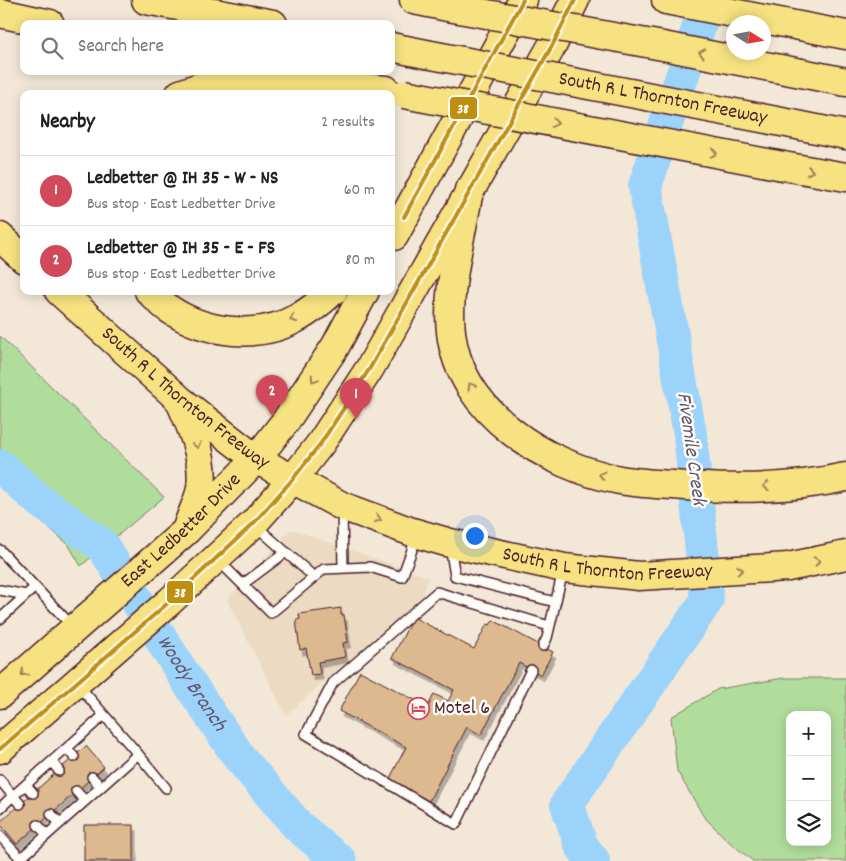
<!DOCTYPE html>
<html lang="en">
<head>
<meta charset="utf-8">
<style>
	:root { --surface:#fff; --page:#f6f6f6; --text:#202124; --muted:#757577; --line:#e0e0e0; --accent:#d1495b }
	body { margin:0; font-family:Dekko,sans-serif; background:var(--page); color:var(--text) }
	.controls { position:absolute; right:15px; bottom:15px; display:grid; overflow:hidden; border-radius:10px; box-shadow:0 2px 12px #0003 }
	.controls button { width:45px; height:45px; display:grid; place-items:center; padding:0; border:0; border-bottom:1px solid var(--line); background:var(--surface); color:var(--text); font:25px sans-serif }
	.compass { position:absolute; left:726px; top:15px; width:45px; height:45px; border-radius:50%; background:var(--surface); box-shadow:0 2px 12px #0003; rotate:101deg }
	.you { position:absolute; left:474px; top:535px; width:18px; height:18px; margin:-12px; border:4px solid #fff; border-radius:50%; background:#1a73e8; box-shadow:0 0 0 8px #1a73e833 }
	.badge { display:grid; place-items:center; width:32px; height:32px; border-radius:50%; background:var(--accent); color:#fff; font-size:16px; font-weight:700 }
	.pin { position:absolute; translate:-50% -41px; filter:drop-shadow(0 1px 2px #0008) }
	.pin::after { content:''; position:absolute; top:26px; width:18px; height:15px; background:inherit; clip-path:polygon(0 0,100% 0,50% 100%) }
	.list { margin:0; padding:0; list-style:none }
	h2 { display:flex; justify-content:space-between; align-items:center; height:65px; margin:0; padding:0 20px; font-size:21px }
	h2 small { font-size:16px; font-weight:400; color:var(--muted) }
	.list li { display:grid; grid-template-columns:32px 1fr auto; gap:15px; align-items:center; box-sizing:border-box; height:70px; padding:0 20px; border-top:1px solid var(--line) }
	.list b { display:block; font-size:19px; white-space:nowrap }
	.list p { margin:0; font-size:16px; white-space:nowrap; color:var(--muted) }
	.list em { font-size:16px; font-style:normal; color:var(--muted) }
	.icon { flex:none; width:28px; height:28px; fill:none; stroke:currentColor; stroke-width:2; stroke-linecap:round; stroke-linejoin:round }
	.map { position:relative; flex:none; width:846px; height:861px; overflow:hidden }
	.search { position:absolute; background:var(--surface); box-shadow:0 2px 12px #0003; left:20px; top:20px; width:375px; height:55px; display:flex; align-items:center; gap:12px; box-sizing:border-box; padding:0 18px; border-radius:10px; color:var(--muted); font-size:19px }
	.panel { position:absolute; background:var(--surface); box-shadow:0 2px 12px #0003; left:20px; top:90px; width:375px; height:205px; border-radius:10px }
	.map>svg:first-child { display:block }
	.built { fill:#ecdac2 }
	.green { fill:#b0dd9c; stroke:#7d7e64; fill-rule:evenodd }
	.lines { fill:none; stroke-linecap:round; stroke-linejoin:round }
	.river { stroke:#9bd3fb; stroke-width:34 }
	.building { fill:#dcb98e; stroke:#4a1f2b; filter:url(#shadow) }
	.lane-casing { stroke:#4a1f2b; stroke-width:12 }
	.primary-casing { stroke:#4a1f2b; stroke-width:31 }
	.highway-casing { stroke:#4a1f2b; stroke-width:31 }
	.lane { stroke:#fdfcf7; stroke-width:9 }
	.primary { stroke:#f7e281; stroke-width:28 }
	.highway { stroke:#f7e281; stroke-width:28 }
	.highway-bridge-casing { stroke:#4a1f2b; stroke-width:31; stroke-linecap:butt }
	.highway-bridge { stroke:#f7e281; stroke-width:28 }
	.bus-1-casing { stroke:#fdfcf7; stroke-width:8 }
	.bus-1 { stroke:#c08f0f; stroke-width:4 }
	.oneway { stroke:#a08056 }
	.labels { text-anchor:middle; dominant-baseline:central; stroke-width:5; stroke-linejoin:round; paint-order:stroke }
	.street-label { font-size:20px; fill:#4a1f2b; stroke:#fdfcf7 }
	.poi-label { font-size:20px; fill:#4a1f2b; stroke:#fdfcf7; text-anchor:start }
	.water-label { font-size:21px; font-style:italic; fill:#625569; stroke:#fdfcf7 }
	.line-badge { stroke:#fdfcf7; stroke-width:2 }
	.badge-label { font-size:14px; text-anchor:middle; font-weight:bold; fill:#fff }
</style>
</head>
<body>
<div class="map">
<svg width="846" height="861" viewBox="0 0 846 861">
	<defs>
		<filter id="shadow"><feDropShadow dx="3" dy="5.5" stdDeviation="0" flood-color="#0004"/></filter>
	</defs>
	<rect width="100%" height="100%" fill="#f3e8d8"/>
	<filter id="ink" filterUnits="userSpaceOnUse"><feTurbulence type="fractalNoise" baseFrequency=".02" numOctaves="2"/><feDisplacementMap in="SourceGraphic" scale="10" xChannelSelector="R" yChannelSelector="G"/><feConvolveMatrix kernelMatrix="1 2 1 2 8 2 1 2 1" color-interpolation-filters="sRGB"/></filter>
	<g filter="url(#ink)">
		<path class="built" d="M291,529L428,577L423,596L286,715L227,600Z"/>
		<path class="green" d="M0,336L164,497L81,566L68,544L0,486Z
			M784,678H846V861H753L727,840L704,817L677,771L671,717L718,689ZM790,715H827V842H790Z"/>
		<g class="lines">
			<g class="river">
				<path id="s1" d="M0,466L41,502L102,545L187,680L239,757L298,826L340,861"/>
				<path d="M593,861L581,845L567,804L707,600L690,434L645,186L708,0"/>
			</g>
		</g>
		<path class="building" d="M341,608V615H344L348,642L343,643L345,657L318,662L320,674L311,675L306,648L300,650L296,620L300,619L299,614Z
			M413,617L474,649L487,624L490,625L493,620L553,652L541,675L519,663L481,735L467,727L429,801L389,780L406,747L339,711L360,671L428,707L434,694L448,701L454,690L392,658Z
			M86,746L104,767L17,844L0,824V822Z
			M84,825H134V861H84Z"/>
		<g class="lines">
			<defs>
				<path id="lane" d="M342,509L343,568
					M256,526L314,577
					M450,546L455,576L555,602
					M0,550L73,627
					M218,560L271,613L324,569L370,567L402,577L417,536
					M243,584L286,552
					M0,590L26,595
					M0,619L35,587
					M543,646L547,638L563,571
					M531,670L456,824L306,734L333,683L437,592L549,626
					M78,685L138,754
					M67,748L74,757
					M52,762L59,771
					M92,777L101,787
					M0,780L13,796L104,715
					M26,785L33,793
					M76,791L85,801
					M0,808L13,796L20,804
					M51,814L60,823
					M38,825L47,835
					M0,836L23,861
					M21,858L138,754L166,788"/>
				<g id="primary">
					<path d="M394,236L523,0"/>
					<path d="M0,237L24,259"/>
					<path id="s2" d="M59,291L180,400L256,459L342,506L412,532L450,543L564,568L639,576L788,567L846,555"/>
					<path d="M180,401C192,428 205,458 201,488C199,500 192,513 188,525"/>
					<path id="s3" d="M0,694L187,530L256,459L285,422L335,347L365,291"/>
					<path d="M0,749L169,602L253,524L292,480L321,443L370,368L553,44L575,0"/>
				</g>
				<path id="highway" d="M146,0L273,24
					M414,0L448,7
					M666,0L846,35
					M0,13L50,24
					M391,47L426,54
					M801,73L846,82
					M180,94L219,80L260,77L386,90
					M792,124L846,135
					M783,166L846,177
					M469,190C462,233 446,289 451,332C460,413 546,466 620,480C637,483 655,484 673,485C730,490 790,489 846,477
					M391,230L406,214
					M149,291C155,297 162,304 169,309C206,334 260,340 299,317C312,310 322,301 333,291"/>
			</defs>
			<use href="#lane" class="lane-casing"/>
			<use href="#primary" class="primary-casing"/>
			<use href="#highway" class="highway-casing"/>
			<use href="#lane" class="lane"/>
			<use href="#primary" class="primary"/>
			<use href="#highway" class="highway"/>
			<defs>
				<g id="highway-bridge">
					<path d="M448,7L663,46L801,73"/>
					<path id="s4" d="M426,54L792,124"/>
					<path d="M404,94L783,166"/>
				</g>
			</defs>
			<use href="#highway-bridge" class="highway-bridge-casing"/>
			<use href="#highway-bridge" class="highway-bridge"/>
			<defs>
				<path id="bus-1" d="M404,217L523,0
					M0,749L169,602L253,524L292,480L321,443L370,368L553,44L575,0"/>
			</defs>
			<use href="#bus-1" class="bus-1-casing"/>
			<use href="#bus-1" class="bus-1"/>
		</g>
		<defs><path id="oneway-chevron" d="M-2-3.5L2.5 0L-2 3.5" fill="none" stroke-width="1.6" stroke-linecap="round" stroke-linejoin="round" transform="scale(1.25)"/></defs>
		<g class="oneway">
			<use href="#oneway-chevron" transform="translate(702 53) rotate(-169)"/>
			<use href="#oneway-chevron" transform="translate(555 123) rotate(11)"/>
			<use href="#oneway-chevron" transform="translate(714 153) rotate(11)"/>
			<use href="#oneway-chevron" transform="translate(810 171) rotate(10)"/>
			<use href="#oneway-chevron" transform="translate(293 319) rotate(156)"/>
			<use href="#oneway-chevron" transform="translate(314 379) rotate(124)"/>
			<use href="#oneway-chevron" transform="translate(471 386) rotate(-121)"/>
			<use href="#oneway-chevron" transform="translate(197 445) rotate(79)"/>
			<use href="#oneway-chevron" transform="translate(602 475) rotate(-165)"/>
			<use href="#oneway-chevron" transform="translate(766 486) rotate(177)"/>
			<use href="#oneway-chevron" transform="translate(378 519) rotate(20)"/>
			<use href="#oneway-chevron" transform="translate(817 561) rotate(-12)"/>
			<use href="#oneway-chevron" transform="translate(740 570) rotate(-3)"/>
			<use href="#oneway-chevron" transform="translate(24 673) rotate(139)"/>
		</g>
	</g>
	<defs>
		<symbol id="hotel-ring" viewBox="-11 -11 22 22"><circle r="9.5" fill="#fdfcf7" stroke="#d1495b" stroke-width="1.5"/><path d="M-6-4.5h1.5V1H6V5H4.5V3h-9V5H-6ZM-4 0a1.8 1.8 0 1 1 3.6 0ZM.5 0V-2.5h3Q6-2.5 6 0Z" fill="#d1495b"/></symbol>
	</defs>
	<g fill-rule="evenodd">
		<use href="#hotel-ring" x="406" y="696" width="25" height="25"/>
	</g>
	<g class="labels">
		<g class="street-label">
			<text stroke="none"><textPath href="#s4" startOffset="241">South R L Thornton Freeway</textPath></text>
			<text stroke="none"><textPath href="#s2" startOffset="166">South R L Thornton Freeway</textPath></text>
			<text stroke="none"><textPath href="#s3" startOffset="244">East Ledbetter Drive</textPath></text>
			<text stroke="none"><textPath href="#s2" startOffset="631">South R L Thornton Freeway</textPath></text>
		</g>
		<g class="poi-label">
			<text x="434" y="709">Motel 6</text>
		</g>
		<g class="water-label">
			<text transform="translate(690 449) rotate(82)">Fivemile Creek</text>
			<text stroke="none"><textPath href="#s1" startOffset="294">Woody Branch</textPath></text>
		</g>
	</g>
	<g class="line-badge">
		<rect x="449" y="96" width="29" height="24" rx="5" fill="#c08f0f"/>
		<rect x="166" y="580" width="28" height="24" rx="5" fill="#c08f0f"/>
	</g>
	<g class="badge-label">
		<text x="463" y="113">38</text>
		<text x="180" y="597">38</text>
	</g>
</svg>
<div class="controls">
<button>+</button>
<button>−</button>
<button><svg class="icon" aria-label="layers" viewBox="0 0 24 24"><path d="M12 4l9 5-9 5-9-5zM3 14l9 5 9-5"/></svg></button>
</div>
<svg class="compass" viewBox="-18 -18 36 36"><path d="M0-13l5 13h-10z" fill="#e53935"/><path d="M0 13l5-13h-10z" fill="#757577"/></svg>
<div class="you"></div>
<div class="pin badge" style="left:356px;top:419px">1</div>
<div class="pin badge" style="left:272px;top:416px">2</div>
<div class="search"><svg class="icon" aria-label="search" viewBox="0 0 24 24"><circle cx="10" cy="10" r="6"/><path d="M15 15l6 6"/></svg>Search here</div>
<section class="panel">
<h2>Nearby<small>2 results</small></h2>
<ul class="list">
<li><span class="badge">1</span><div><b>Ledbetter @ IH 35 - W - NS</b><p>Bus stop · East Ledbetter Drive</p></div><em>60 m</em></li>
<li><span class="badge">2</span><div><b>Ledbetter @ IH 35 - E - FS</b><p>Bus stop · East Ledbetter Drive</p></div><em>80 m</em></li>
</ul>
</section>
</div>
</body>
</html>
